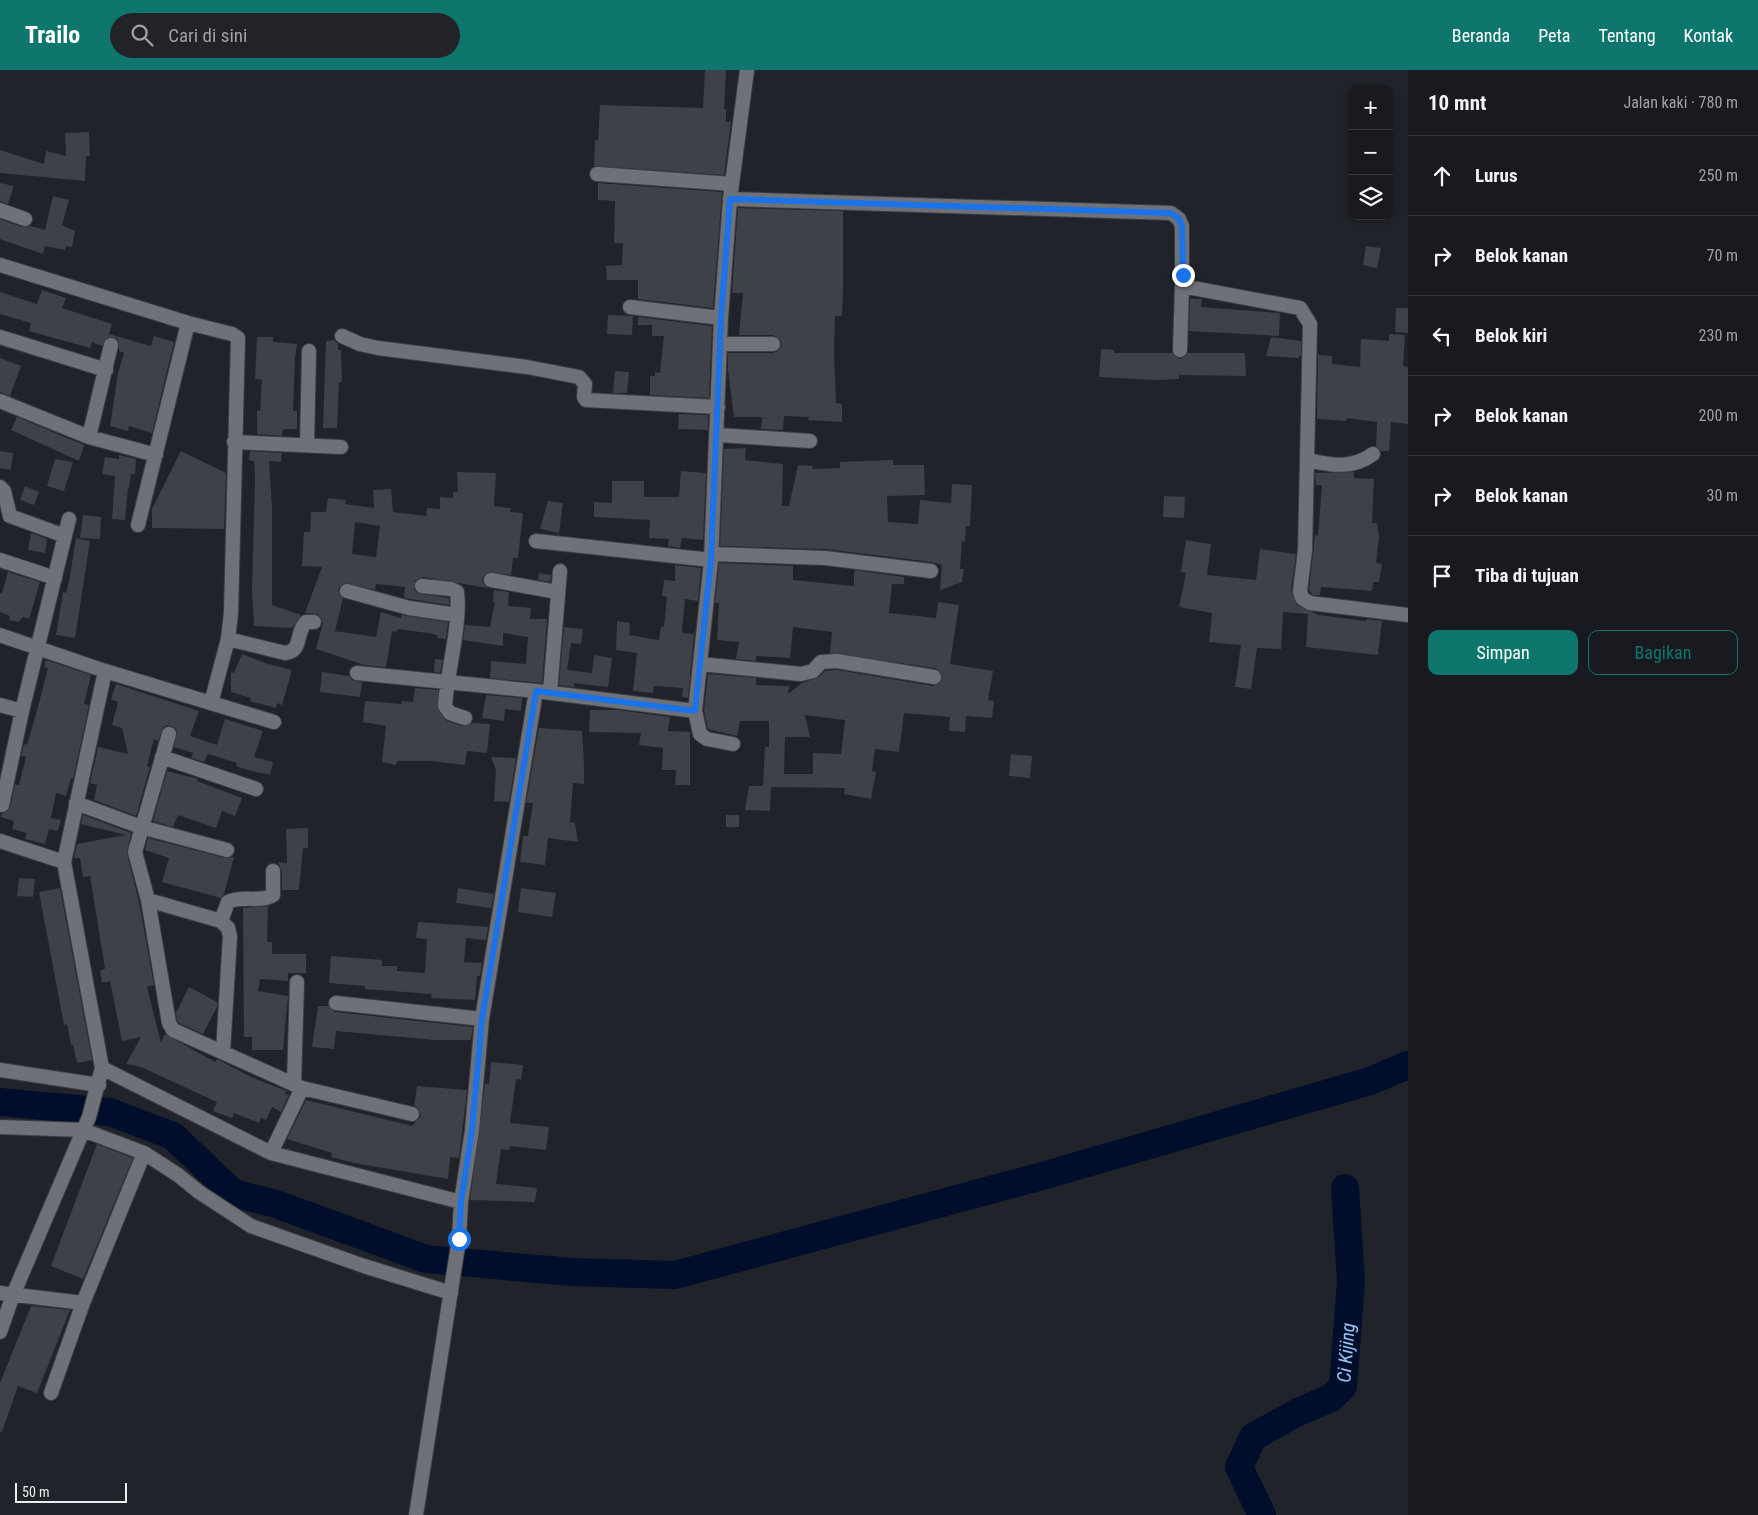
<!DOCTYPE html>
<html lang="id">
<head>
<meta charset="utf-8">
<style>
	:root { --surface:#181a1f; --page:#212328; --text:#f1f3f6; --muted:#9fa1a4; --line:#36383d; --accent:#0f766e }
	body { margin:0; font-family:"Roboto Condensed",sans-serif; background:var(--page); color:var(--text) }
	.controls { position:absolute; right:15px; top:15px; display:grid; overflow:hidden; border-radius:10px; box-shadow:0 2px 8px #0003 }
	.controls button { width:45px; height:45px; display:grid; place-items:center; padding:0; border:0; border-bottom:1px solid var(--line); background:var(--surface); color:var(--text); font:25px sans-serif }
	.scale { position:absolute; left:15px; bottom:12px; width:112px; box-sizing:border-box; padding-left:5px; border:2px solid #eaecf0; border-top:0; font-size:14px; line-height:18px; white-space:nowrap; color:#eaecf0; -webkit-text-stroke:4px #202329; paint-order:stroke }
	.stop { position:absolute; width:15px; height:15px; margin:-11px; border:4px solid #1a73e8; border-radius:50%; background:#fff }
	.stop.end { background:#1a73e8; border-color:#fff; box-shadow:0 1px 5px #0008 }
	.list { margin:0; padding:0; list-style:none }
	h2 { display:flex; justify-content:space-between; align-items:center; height:65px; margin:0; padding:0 20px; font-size:21px }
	h2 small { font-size:16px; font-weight:400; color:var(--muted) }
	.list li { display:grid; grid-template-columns:32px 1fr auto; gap:15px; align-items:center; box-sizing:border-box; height:80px; padding:0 20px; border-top:1px solid var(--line) }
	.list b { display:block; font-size:19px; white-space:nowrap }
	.list em { font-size:16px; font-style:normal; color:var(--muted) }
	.actions { display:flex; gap:10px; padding:15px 20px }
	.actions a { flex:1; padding:11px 0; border:1px solid var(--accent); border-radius:10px; text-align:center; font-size:18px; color:var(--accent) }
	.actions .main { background:var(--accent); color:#fff }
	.icon { flex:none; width:28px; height:28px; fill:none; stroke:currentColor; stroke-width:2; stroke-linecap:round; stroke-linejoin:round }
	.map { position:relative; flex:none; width:1408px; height:1445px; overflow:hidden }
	header { display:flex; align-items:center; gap:30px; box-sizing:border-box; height:70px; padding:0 25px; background:var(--accent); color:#fff }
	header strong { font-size:24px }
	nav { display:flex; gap:28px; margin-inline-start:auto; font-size:18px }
	.search { width:350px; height:45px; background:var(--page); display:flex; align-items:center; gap:12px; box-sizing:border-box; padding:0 18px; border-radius:28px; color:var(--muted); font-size:19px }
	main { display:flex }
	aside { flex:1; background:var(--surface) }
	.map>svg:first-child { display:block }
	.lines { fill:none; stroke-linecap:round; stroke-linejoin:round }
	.river { stroke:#000e2b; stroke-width:28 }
	.building { fill:#3e4147; fill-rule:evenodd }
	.minor-casing { stroke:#3b3e42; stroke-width:16 }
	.minor { stroke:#6e7278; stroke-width:14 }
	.route { stroke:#1a73e8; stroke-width:6 }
	.labels { text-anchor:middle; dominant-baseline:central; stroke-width:4.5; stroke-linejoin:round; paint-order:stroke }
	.water-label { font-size:19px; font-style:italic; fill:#9ac4f7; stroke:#202329 }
</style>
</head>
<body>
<header>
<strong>Trailo</strong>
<div class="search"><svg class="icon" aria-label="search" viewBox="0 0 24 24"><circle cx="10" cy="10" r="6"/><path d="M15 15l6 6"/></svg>Cari di sini</div>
<nav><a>Beranda</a><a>Peta</a><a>Tentang</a><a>Kontak</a></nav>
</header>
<main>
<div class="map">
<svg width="1408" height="1445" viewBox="0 0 1408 1445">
	<rect width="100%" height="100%" fill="#202329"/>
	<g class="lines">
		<g class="river">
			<path d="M0,1032L110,1042L173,1066L233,1123L276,1134L426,1189L571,1202L675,1205L1046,1105L1370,1011L1408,995"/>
			<path id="s1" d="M1262,1445L1239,1397L1253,1367L1298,1342L1331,1328L1343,1316L1351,1211L1345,1118"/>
		</g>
	</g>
	<path class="building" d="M705,0H726L724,39H726V52H731L724,105L594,96L595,70H598L600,35L703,38Z
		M89,62L90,86H86L85,111L0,103V80L44,94L46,81L66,86L65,63Z
		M0,113L14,116L8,134L0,131Z
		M598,113L722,122L713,238L638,229V210H607L606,196L622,195L623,173H614L615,131L598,130Z
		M53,126L69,130L62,155L75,161L72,177L66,176L65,180L45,176L43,184L0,169V149L22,157L30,156L45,160Z
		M738,138L843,141V225L842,246H835L834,284L836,333L842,334V352L808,350L809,347L784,346L783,360L761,359L762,347H734L728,300V283H773L778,281L782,274L780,269L773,265H739L743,223H732Z
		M1366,176L1381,178L1377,198L1363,195Z
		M42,220L66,228L62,238L112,254L109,264L151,276L154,266L174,272L152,363L129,356L128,361L110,356L118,303L124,283L119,281V273L117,268L108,267L102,276L92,272L90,278L29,261L31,253L0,244V222L37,234Z
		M1190,229H1202L1201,237L1280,243L1279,266L1189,261Z
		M1396,238H1408V263L1395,262Z
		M608,245L633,246L632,265L607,264Z
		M638,247L712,256L709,328L650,325V306H655V302L660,303L664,266H652V255H638Z
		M1389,264L1405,265L1403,296L1408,297V354L1391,352L1389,381H1381L1376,376L1377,352L1347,348L1346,351L1317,349L1318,285L1332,286V294L1360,297L1361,269L1389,271Z
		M257,267H273V272L297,274L295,288L293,341H297V359H283L282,366L257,364V341H260L262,310L255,309Z
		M1271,267L1301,271V285L1298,288L1266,286Z
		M334,270L338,274V280H341L342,312H339L337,358H323L326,271Z
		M1101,279L1114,280V283H1172L1180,289L1188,283H1245L1246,306L1179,305V309L1156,310L1099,307Z
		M0,288L21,296L10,326L0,322Z
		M615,301L629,302L627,323H613Z
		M679,344L708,345V360L678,359Z
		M17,347L84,375L79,391L11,360Z
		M746,378L745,390L783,394L782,436H789L798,395L813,396L812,399L840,398V392L893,390V395H924L925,425L887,426L888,452L918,454L920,430L951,433L952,414L972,415L970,456H966L965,472L962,471L960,499H964L962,512L940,520L942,495L932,492L825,479L720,476L724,379Z
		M0,381L13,383L11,400L0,398Z
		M181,381L226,403L224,459L152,458V439Z
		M250,381L282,383L281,392L269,391L272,436V535L301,545L292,558L254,556L252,521L255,408L254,391L249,390Z
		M119,385L136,389L135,404H131L129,418H128L125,450L112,449L115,406L102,404L105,387L119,389Z
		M55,389L73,392L64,421L47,416Z
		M681,401L706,403L703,470L682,468L680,478L668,476L669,469L649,468L650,450L594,447V432L612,433V411H644V427H679Z
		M457,402L496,403L494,436L511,438L510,442L523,443L518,488H513L511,505L488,502L482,509L483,513L488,518L423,507L415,511L414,519L417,523L449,528V535L404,528L405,517L376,514L375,520L344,513L338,519L343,528L335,561L376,567L381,542L401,548V545L448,552L446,569L437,568V565L427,563L398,559L396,562L392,561L386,597L364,595L316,579L323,553L318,544L305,543L322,497L302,496L304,462H310L311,442H326L328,428L346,430L345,434L374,438L373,420L391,419L393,442L426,446L427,438L440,439V427L453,428V422H458ZM355,452L380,456L376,487L352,484Z
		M1354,402V408L1374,409L1372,453H1377L1379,466L1376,493L1382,494L1379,512H1373L1372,521L1321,517L1320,525H1313L1309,520L1315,465L1318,466L1322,415H1316L1315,403Z
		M25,416L39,422L34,435L20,430Z
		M1164,426L1185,427L1184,448L1163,447Z
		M548,431L563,433L559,463L540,459Z
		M83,445L101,447L100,469L80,468Z
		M31,463L47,469L45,483L28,480Z
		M76,468L90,471L75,568L56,565L63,522L66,523L69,512Z
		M1186,470L1211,474L1207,505L1256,510L1260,479L1296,484L1291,520L1297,535L1319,545L1366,551V549L1382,551L1378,585L1306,577L1308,544L1283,542L1281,579L1257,578L1251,619L1235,617L1241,575L1209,572L1212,543L1179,537L1186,503L1181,502Z
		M719,493L793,496V510L854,516V500L904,507V514H892L889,543L936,548L938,532L959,535L950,594L993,601L988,630L994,631L992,648L966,646L965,662L949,661L950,647L904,643L899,682L875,679L872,701L876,702L871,729L844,724L845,718L771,717L770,741L745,740L749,716H763L765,677H769V651H740L737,666L708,659L704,641L708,604L756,608V615L789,616L788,624L802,613L819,607L825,601L837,600L933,616L940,613L942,604L935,598L830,583L832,562L793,557L790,588L756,586V591L736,589L739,572L717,570L719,533H715ZM805,645L845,650L841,684L813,683V704H784L785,667H810Z
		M675,495L701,498L698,531L685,529L682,560L683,563L694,564L688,628L682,627L683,618L654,616L653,623L633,621L637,583L616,580L617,551L630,553L629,565L659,570L661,557H664L667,527L662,526L664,510L675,511Z
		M8,502L40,512L29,549L23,547L19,552L9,550L10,546L0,542V523H2Z
		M539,503L551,505L550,512L538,510Z
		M494,520L509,522L508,536L531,538L530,549H547L542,613L490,608L491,591L526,594L528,567L503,563V576L463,570L465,555L490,557L495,532H493Z
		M564,557L583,559L581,574L571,573L567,600L592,603L594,585L612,588L608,617L574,613V617L559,615Z
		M242,584L265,593L292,600L282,635L277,633L276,638L250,631L251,628L231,622V602L234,603Z
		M435,589L443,590L440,603L434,602Z
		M46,590L91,605L84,634L89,635L73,709L71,708L66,726L56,723L51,748L61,750L58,761L49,759L45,774L25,769L27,763L12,759L14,751L1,747L2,744L10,737L15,714L19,715L26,687L21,686L24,674L27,675L36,644L48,598L44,597Z
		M322,602L349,606L352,610L362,612L360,627L320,622Z
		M116,614L199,641L190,666L217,675L225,649L263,661L254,687L273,692L270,705L248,700L236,696L237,693L208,684L204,692L191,688L193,683L174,677L177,661L175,658L167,655L163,658L158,671L154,669L147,696L150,697L136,746L94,730L97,715L90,713L98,677L128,684L122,658L112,655L118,632L111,629Z
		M415,618L438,620V640L447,651L463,656L472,653L490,654L487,683L467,681L465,695L432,691H397L396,695L382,692L386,656L363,652L365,631L401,634L402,631L413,632Z
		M486,625L522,628L521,641L505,639L504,651L482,648Z
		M590,640H618L670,647L668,661L690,662V715H675L676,700H662L663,678L639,675L641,663L589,662Z
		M539,658L582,661L584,695V714L573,713L570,752L575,753L578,772L548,768L545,795L520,792L523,766H528L533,733H526Z
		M1011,684L1032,686L1030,708L1009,706Z
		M491,687L516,688L509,732L494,731L496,700Z
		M167,701L198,709L197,711L242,728L235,746L222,741L216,758L178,745L173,757L153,751Z
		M83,745L131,763L127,784L139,832L154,915L147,917L161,973L165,964L215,992L217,989L251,1007L287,1021L285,1024L289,1025L281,1042L272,1037L266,1050L261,1048L259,1053L234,1043L232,1048L213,1041L217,1032L141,997L126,994L141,967L122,971L110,911L102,913L100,901L105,899L90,806L83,807L80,788H74L77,774L126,765L81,754Z
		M726,745H739V757H726Z
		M308,758V778H303L299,820H282V801L278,792L287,793L286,759Z
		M148,768L225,788L234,787L224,824L221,828L162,812L169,788L145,780Z
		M19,808L35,809L33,827L17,826Z
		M60,818L92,990L77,993L73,975H71L67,954L64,955L39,822Z
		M458,818L494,824L491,838L456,833Z
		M521,818L556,823L552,847L518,842Z
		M268,836L267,872H272V884H306V903H288V911L260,909L258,921L288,926L283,980H252V967H244L243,838Z
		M418,852L488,857L486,870L466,868L464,892L482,893L480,906H477L475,930L431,928L432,924L365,919V916L329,913L331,886L382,890V896H397V901L425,903L427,869L416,868Z
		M189,917L217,932V937L203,964L179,953L177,950L176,943Z
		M318,936H328L335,942L473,957L471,970H435L336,961L334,979L312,977Z
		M491,992L523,995L521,1010L516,1009L510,1053L549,1057L546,1080L510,1076L509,1080L501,1079L496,1114L537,1118L535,1132L470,1130L485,1014H489Z
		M417,1016L467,1020L459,1088L450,1087L448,1109L354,1093L331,1087L332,1083L287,1069L306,1030L412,1056L421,1046L418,1038L414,1036Z
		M97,1074L133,1088L83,1209L51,1196Z
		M31,1236L70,1240L37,1323L18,1316L2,1362H0V1313Z"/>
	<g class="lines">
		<defs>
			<path id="minor" d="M597,104L732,114
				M730,129L1171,143L1179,149L1182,156V216L1300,238L1310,254L1305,480L1300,521L1302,528L1310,533L1408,545
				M0,140L25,149
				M0,195L188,253L232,264L238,268L231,543L228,569L211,633
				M630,237L721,248
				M342,266L360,274L378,278L527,297L579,307L585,314L584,327L586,330L718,337
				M0,267L106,300
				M721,274H773
				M1180,280L1182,216
				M0,331L89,367L156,385
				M718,365L810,371
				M89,367L111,275
				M234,372L341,377
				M307,375L309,281
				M1307,390C1331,395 1351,400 1373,384
				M0,417L4,421L10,446L65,466
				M138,455L188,253
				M536,471L711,490
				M711,484L825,488L931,501
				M0,490L55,508
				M491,510L557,522
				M422,516L451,519L457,522C461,556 447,601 445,636L450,643L465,648
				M347,521L409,538L457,545
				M0,565L105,601L274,652
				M228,569L285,583C303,581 295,563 306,552H314
				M700,594L801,604L813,601L821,592L837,591L934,607
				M105,601L64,792L102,998L271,1083L461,1132
				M357,603L536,621L695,641L711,490L721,248L730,129L747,0
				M550,622L560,501
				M0,635L22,641
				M695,641L700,664L707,669L733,674
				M169,664L135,782L148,830L169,953L173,960L302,1018L412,1044
				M162,687L256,719
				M76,733L141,757L227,780
				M2,735L22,641L69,449
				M0,771L64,792
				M148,830L221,851L228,858L230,866L223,982
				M221,851L228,832C242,825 261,833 273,825V801
				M336,933L482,949
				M0,1000L99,1015
				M294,1014L297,912
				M0,1057L83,1060L144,1083L83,1233L51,1323
				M144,1083L178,1105L199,1122L251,1156L364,1196L451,1223
				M271,1083L302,1018
				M0,1223L83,1233
				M0,1262L13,1225L89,1047L102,998
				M416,1445L459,1169L461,1132L472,1060L482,949L536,621"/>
		</defs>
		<use href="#minor" class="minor-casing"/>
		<use href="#minor" class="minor"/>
	</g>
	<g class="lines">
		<path class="route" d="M459,1169L461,1132L472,1060L482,949L536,621L695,641L711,490L721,248L730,129L1171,143L1179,149L1182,156L1183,205"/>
	</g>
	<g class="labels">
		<g class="water-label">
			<text stroke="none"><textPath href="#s1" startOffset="224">Ci Kijing</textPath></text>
		</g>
	</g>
</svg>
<div class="controls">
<button>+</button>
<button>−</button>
<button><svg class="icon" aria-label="layers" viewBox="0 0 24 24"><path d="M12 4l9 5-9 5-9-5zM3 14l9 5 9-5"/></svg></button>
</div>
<div class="scale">50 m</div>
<div class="stop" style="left:459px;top:1169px"></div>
<div class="stop end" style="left:1183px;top:205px"></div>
</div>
<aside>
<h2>10 mnt<small>Jalan kaki · 780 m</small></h2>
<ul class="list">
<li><svg class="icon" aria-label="ahead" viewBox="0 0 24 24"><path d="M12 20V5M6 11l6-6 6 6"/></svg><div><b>Lurus</b></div><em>250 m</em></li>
<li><svg class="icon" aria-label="right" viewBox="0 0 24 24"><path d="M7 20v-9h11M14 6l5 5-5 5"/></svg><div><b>Belok kanan</b></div><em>70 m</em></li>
<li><svg class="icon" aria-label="left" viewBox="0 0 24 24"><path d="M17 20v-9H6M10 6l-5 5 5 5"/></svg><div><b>Belok kiri</b></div><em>230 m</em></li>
<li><svg class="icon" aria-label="right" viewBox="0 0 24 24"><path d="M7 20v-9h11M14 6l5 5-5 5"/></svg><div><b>Belok kanan</b></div><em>200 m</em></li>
<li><svg class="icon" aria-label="right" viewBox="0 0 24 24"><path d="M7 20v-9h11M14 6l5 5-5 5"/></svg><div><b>Belok kanan</b></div><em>30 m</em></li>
<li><svg class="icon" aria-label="arrive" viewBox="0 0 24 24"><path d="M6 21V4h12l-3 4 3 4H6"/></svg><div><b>Tiba di tujuan</b></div></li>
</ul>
<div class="actions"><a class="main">Simpan</a><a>Bagikan</a></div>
</aside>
</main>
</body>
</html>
